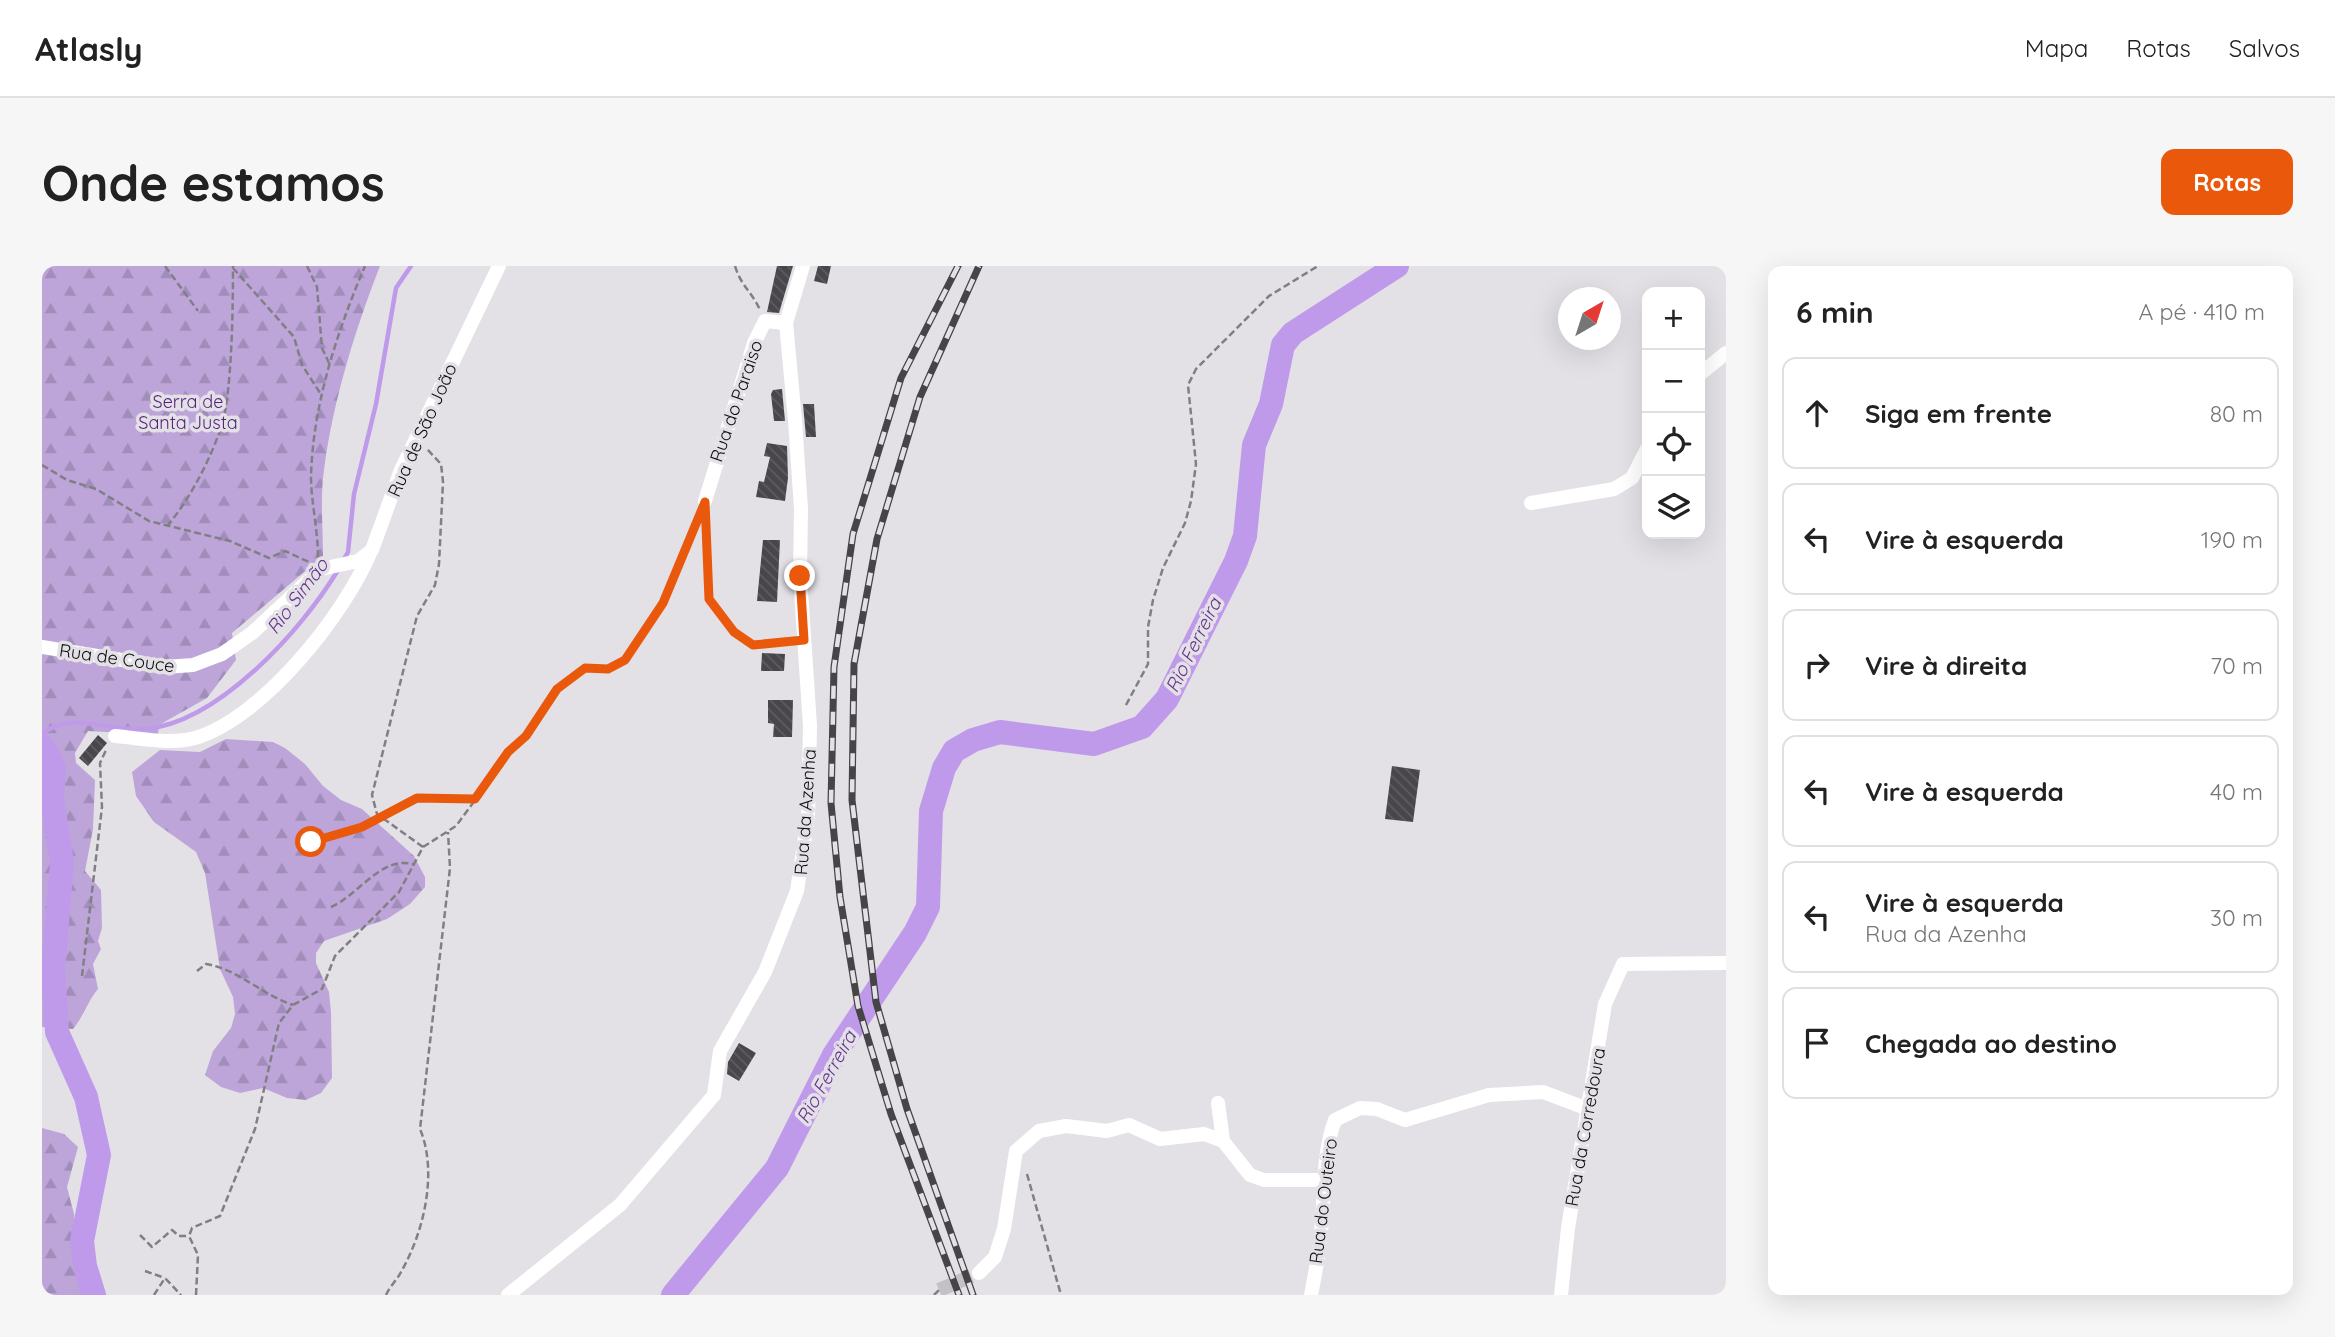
<!DOCTYPE html>
<html lang="pt">
<head>
<meta charset="utf-8">
<style>
	:root { --surface:#fff; --page:#f6f6f6; --text:#222; --muted:#767676; --line:#e0e0e0; --accent:#ea580c }
	body { margin:0; font-family:Quicksand,sans-serif; background:var(--page); color:var(--text) }
	.controls { position:absolute; right:21px; top:21px; display:grid; overflow:hidden; border-radius:14px; box-shadow:0 7px 28px #0002 }
	.controls button { width:63px; height:63px; display:grid; place-items:center; padding:0; border:0; border-bottom:2px solid var(--line); background:var(--surface); color:var(--text); font:35px sans-serif }
	.compass { position:absolute; left:1516px; top:21px; width:63px; height:63px; border-radius:50%; background:var(--surface); box-shadow:0 7px 28px #0002; rotate:39deg }
	.stop { position:absolute; width:21px; height:21px; margin:-16px; border:5px solid #ea580c; border-radius:50%; background:#fff }
	.stop.end { background:#ea580c; border-color:#fff; box-shadow:0 2px 7px #0008 }
	.list { margin:0; padding:0; list-style:none }
	h2 { display:flex; justify-content:space-between; align-items:center; height:91px; margin:0; padding:0 28px; font-size:30px }
	h2 small { font-size:23px; font-weight:400; color:var(--muted) }
	.list li { display:grid; grid-template-columns:46px 1fr auto; gap:21px; align-items:center; box-sizing:border-box; height:112px; margin:0 14px 14px; padding:0 14px; border:2px solid var(--line); border-radius:14px }
	.list b { display:block; font-size:26px; white-space:nowrap }
	.list p { margin:0; font-size:23px; white-space:nowrap; color:var(--muted) }
	.list em { font-size:23px; font-style:normal; color:var(--muted) }
	.icon { flex:none; width:38px; height:38px; fill:none; stroke:currentColor; stroke-width:2; stroke-linecap:round; stroke-linejoin:round }
	.map { position:relative; flex:none; width:1684px; height:1029px; overflow:hidden; border-radius:14px }
	header { display:flex; align-items:center; gap:42px; box-sizing:border-box; height:98px; padding:0 35px; background:var(--surface); border-bottom:2px solid var(--line) }
	header strong { font-size:33px }
	nav { display:flex; gap:38px; margin-inline-start:auto; font-size:24px }
	.intro { display:flex; align-items:center; justify-content:space-between; box-sizing:border-box; height:168px; padding:0 42px }
	h1 { margin:0; font-size:49px }
	.button { padding:18px 32px; border-radius:14px; background:var(--accent); color:#fff; font-size:24px; font-weight:700 }
	main { display:flex; gap:42px; padding:0 42px }
	aside { flex:1; background:var(--surface); border-radius:14px; box-shadow:0 7px 28px #0002 }
	.map>svg:first-child { display:block }
	.forest { fill:url(#forest-firs) }
	.lines { fill:none; stroke-linecap:round; stroke-linejoin:round }
	.stream { stroke:#c09aea; stroke-width:4.5 }
	.river { stroke:#c09aea; stroke-width:24 }
	.building { fill:url(#building-back-hatch) }
	.minor-tunnel { stroke:#c3c1c6; stroke-width:14; stroke-dasharray:14 7; stroke-linecap:butt }
	.path { stroke:#817f83; stroke-width:2.5; stroke-dasharray:7 3.5; stroke-linecap:butt }
	.minor { stroke:#fff; stroke-width:14 }
	.rail-casing { stroke:#464447; stroke-width:7 }
	.rail { stroke:#e3e1e6; stroke-width:4.5; stroke-dasharray:13; stroke-linecap:butt }
	.route { stroke:#ea580c; stroke-width:9 }
	.labels { text-anchor:middle; dominant-baseline:central; stroke-width:7; stroke-linejoin:round; paint-order:stroke }
	.park-label { font-size:18px; fill:#521f7b; stroke:#e3e1e6 }
	.street-label { font-size:18px; fill:#0d0c0e; stroke:#e3e1e6 }
	.water-label { font-size:19px; font-style:italic; fill:#63318e; stroke:#e3e1e6 }
</style>
</head>
<body>
<header>
<strong>Atlasly</strong>
<nav><a>Mapa</a><a>Rotas</a><a>Salvos</a></nav>
</header>
<div class="intro"><h1>Onde estamos</h1><a class="button">Rotas</a></div>
<main>
<div class="map">
<svg width="1684" height="1029" viewBox="0 0 1684 1029">
	<defs>
		<pattern id="forest-firs" width="22" height="20" patternUnits="userSpaceOnUse" patternTransform="scale(1.75)"><rect width="22" height="20" fill="#bda5da"/><path d="M5 1l3.5 6h-7zM16 11l3.5 6h-7z" fill="#a18dba"/></pattern>
		<pattern id="building-back-hatch" width="6" height="6" patternUnits="userSpaceOnUse" patternTransform="scale(1.75)"><rect width="6" height="6" fill="#48464b"/><path d="M-1 5l2 2M0 0l6 6M5-1l2 2" fill="none" stroke="#5e5c61"/></pattern>
	</defs>
	<rect width="100%" height="100%" fill="#e3e1e6"/>
	<path class="forest" d="M0,0H338C313,64 291,135 282,204C278,231 281,262 281,290L190,367L194,394L165,432L117,459L116,469L46,465L33,487L34,497L53,514L51,563L43,605L59,624L60,662L56,675L59,683L51,698L56,723C45,736 42,750 31,763L0,761Z
		M184,473L231,476L243,482L263,498L281,520L299,534L320,543L372,590L383,611V621L368,638L345,653L282,675L274,687V697L287,726L289,746L290,812L279,827L264,834L245,832L221,822L198,827L179,821L163,809L171,785L189,762L193,748L191,731L178,703L163,607L154,586L112,556L94,530L90,506L118,484L158,486Z
		M0,862L22,868L36,881L25,921L32,948L34,988L45,1029H0Z"/>
	<g class="lines">
		<path class="stream" d="M302,293L306,286L312,228L334,138L354,22L369,0
			M0,468C28,444 70,466 103,463C176,457 260,364 296,304"/>
		<path class="river" d="M0,480L12,502L10,533L20,596L11,704L15,766L44,831L57,889L40,975L43,1000L52,1029
			M631,1029L735,902L792,789L873,667L886,641L889,545L902,502L912,485L931,474L958,466L1052,478L1100,461L1125,433L1194,295L1203,270L1212,179L1229,138L1241,79L1251,67L1355,0"/>
	</g>
	<path class="building" d="M735,0H751L737,47L725,46Z
		M776,0H789L785,18L772,15Z
		M740,123L743,155H732L729,128L731,124Z
		M761,138H772L774,171H764Z
		M725,177L745,180L746,212L743,235L714,231L717,215L722,216L728,191L722,190Z
		M721,274H738L735,336L715,335Z
		M720,387L743,388L742,405H719Z
		M726,434H751L750,471H731L732,458L726,457Z
		M56,469L65,477L46,500L37,492Z
		M1350,500L1378,504L1371,556L1343,553Z
		M697,777L714,787L697,815L685,808L686,796Z"/>
	<g class="lines">
		<path class="minor-tunnel" d="M897,1024L937,1007"/>
		<path class="path" d="M123,0L156,45
			M265,0L275,21L280,82L287,97
			M693,0C699,20 710,26 718,44
			M191,2L252,71L260,99L280,130
			M0,4L3,0
			M0,199L25,214L54,223L107,255L188,275L227,292L243,285L267,296
			M663,249L667,333L692,366L711,379L748,376
			M125,260C149,233 179,175 184,140C190,101 191,40 191,0
			M276,291C276,264 269,236 269,210C271,138 295,66 323,0
			M1084,439L1106,398V361L1111,334L1121,302L1143,257L1149,235L1154,198L1146,119L1154,103L1227,30L1276,0
			M269,576L320,561L375,532L433,533
			M381,581L335,548L330,529L375,350L393,319L397,298L401,216L399,198L385,183
			M289,641C316,630 341,587 373,599
			M155,705L164,698C196,703 220,729 251,739
			M40,710L60,541L58,497L65,482
			M985,908L1019,1029
			M98,969L110,981L130,964L137,970H147
			M103,1005L123,1012
			M112,1029L123,1012L139,1029
			M154,1029L156,989L147,970L150,962L178,950L213,863L237,757L251,739L280,723L293,690L357,626L381,581L414,560L515,423L543,402C549,402 558,404 565,403C602,398 645,280 658,247
			M344,1029C348,1020 355,1014 359,1006C382,966 396,906 378,863L408,602L406,566
			M892,1029L897,1024"/>
		<path class="minor" d="M1658,108L1684,87
			M663,235L712,77L723,55L744,57
			M1489,237L1572,223L1590,212L1605,183
			M0,381L123,401L151,399L180,388L210,367L279,303L316,295L330,284L359,204L457,0
			M73,470C98,472 128,479 153,472C221,452 303,348 329,285
			M1176,837L1181,875
			M937,1007L953,991L962,963L974,885L997,865L1024,860L1065,865L1087,859L1118,873L1162,868L1181,875L1208,909L1222,914H1281
			M466,1029L578,939L672,829L678,785L723,706L755,625L766,551L768,460L758,310L759,243L753,154L744,57L761,0
			M1269,1029C1274,1004 1279,978 1280,952C1283,918 1281,887 1293,854L1318,842L1335,843L1363,854L1447,829L1501,826L1546,843
			M1519,1029L1526,962L1563,738L1581,698L1684,697"/>
		<defs>
			<path id="rail" d="M916,0L859,112L811,268L792,401L789,537L798,631L816,740L849,848L917,1029
				M931,1029L865,843L834,736L810,534L812,398L835,273L878,131L937,0"/>
		</defs>
		<use href="#rail" class="rail-casing"/>
		<use href="#rail" class="rail"/>
	</g>
	<g class="lines">
		<path class="route" d="M269,576L320,561L375,532L433,533L466,486L484,470L515,423L543,402L566,403L583,394L621,337L663,236L667,333L692,366L711,379L762,374L758,310"/>
	</g>
	<g class="labels">
		<g class="park-label">
			<text x="146" y="135">Serra de<tspan x="146" dy="21">Santa Justa</tspan></text>
		</g>
		<g class="street-label">
			<text transform="translate(694 135) rotate(-71)">Rua do Paraiso</text>
			<text transform="translate(380 164) rotate(-66)">Rua de São João</text>
			<text transform="translate(75 392) rotate(8)">Rua de Couce</text>
			<text transform="translate(763 546) rotate(-86)">Rua da Azenha</text>
			<text transform="translate(1543 861) rotate(-80)">Rua da Corredoura</text>
			<text transform="translate(1281 935) rotate(-83)">Rua do Outeiro</text>
		</g>
		<g class="water-label">
			<text transform="translate(255 330) rotate(-53)">Rio Simão</text>
			<text transform="translate(1151 379) rotate(-64)">Rio Ferreira</text>
			<text transform="translate(784 811) rotate(-61)">Rio Ferreira</text>
		</g>
	</g>
</svg>
<div class="controls">
<button>+</button>
<button>−</button>
<button><svg class="icon" aria-label="locate" viewBox="0 0 24 24"><circle cx="12" cy="12" r="6"/><path d="M12 2v4M12 18v4M2 12h4M18 12h4"/></svg></button>
<button><svg class="icon" aria-label="layers" viewBox="0 0 24 24"><path d="M12 4l9 5-9 5-9-5zM3 14l9 5 9-5"/></svg></button>
</div>
<svg class="compass" viewBox="-18 -18 36 36"><path d="M0-13l5 13h-10z" fill="#e53935"/><path d="M0 13l5-13h-10z" fill="#767676"/></svg>
<div class="stop" style="left:269px;top:576px"></div>
<div class="stop end" style="left:758px;top:310px"></div>
</div>
<aside>
<h2>6 min<small>A pé · 410 m</small></h2>
<ul class="list">
<li><svg class="icon" aria-label="ahead" viewBox="0 0 24 24"><path d="M12 20V5M6 11l6-6 6 6"/></svg><div><b>Siga em frente</b></div><em>80 m</em></li>
<li><svg class="icon" aria-label="left" viewBox="0 0 24 24"><path d="M17 20v-9H6M10 6l-5 5 5 5"/></svg><div><b>Vire à esquerda</b></div><em>190 m</em></li>
<li><svg class="icon" aria-label="right" viewBox="0 0 24 24"><path d="M7 20v-9h11M14 6l5 5-5 5"/></svg><div><b>Vire à direita</b></div><em>70 m</em></li>
<li><svg class="icon" aria-label="left" viewBox="0 0 24 24"><path d="M17 20v-9H6M10 6l-5 5 5 5"/></svg><div><b>Vire à esquerda</b></div><em>40 m</em></li>
<li><svg class="icon" aria-label="left" viewBox="0 0 24 24"><path d="M17 20v-9H6M10 6l-5 5 5 5"/></svg><div><b>Vire à esquerda</b><p>Rua da Azenha</p></div><em>30 m</em></li>
<li><svg class="icon" aria-label="arrive" viewBox="0 0 24 24"><path d="M6 21V4h12l-3 4 3 4H6"/></svg><div><b>Chegada ao destino</b></div></li>
</ul>
</aside>
</main>
</body>
</html>
